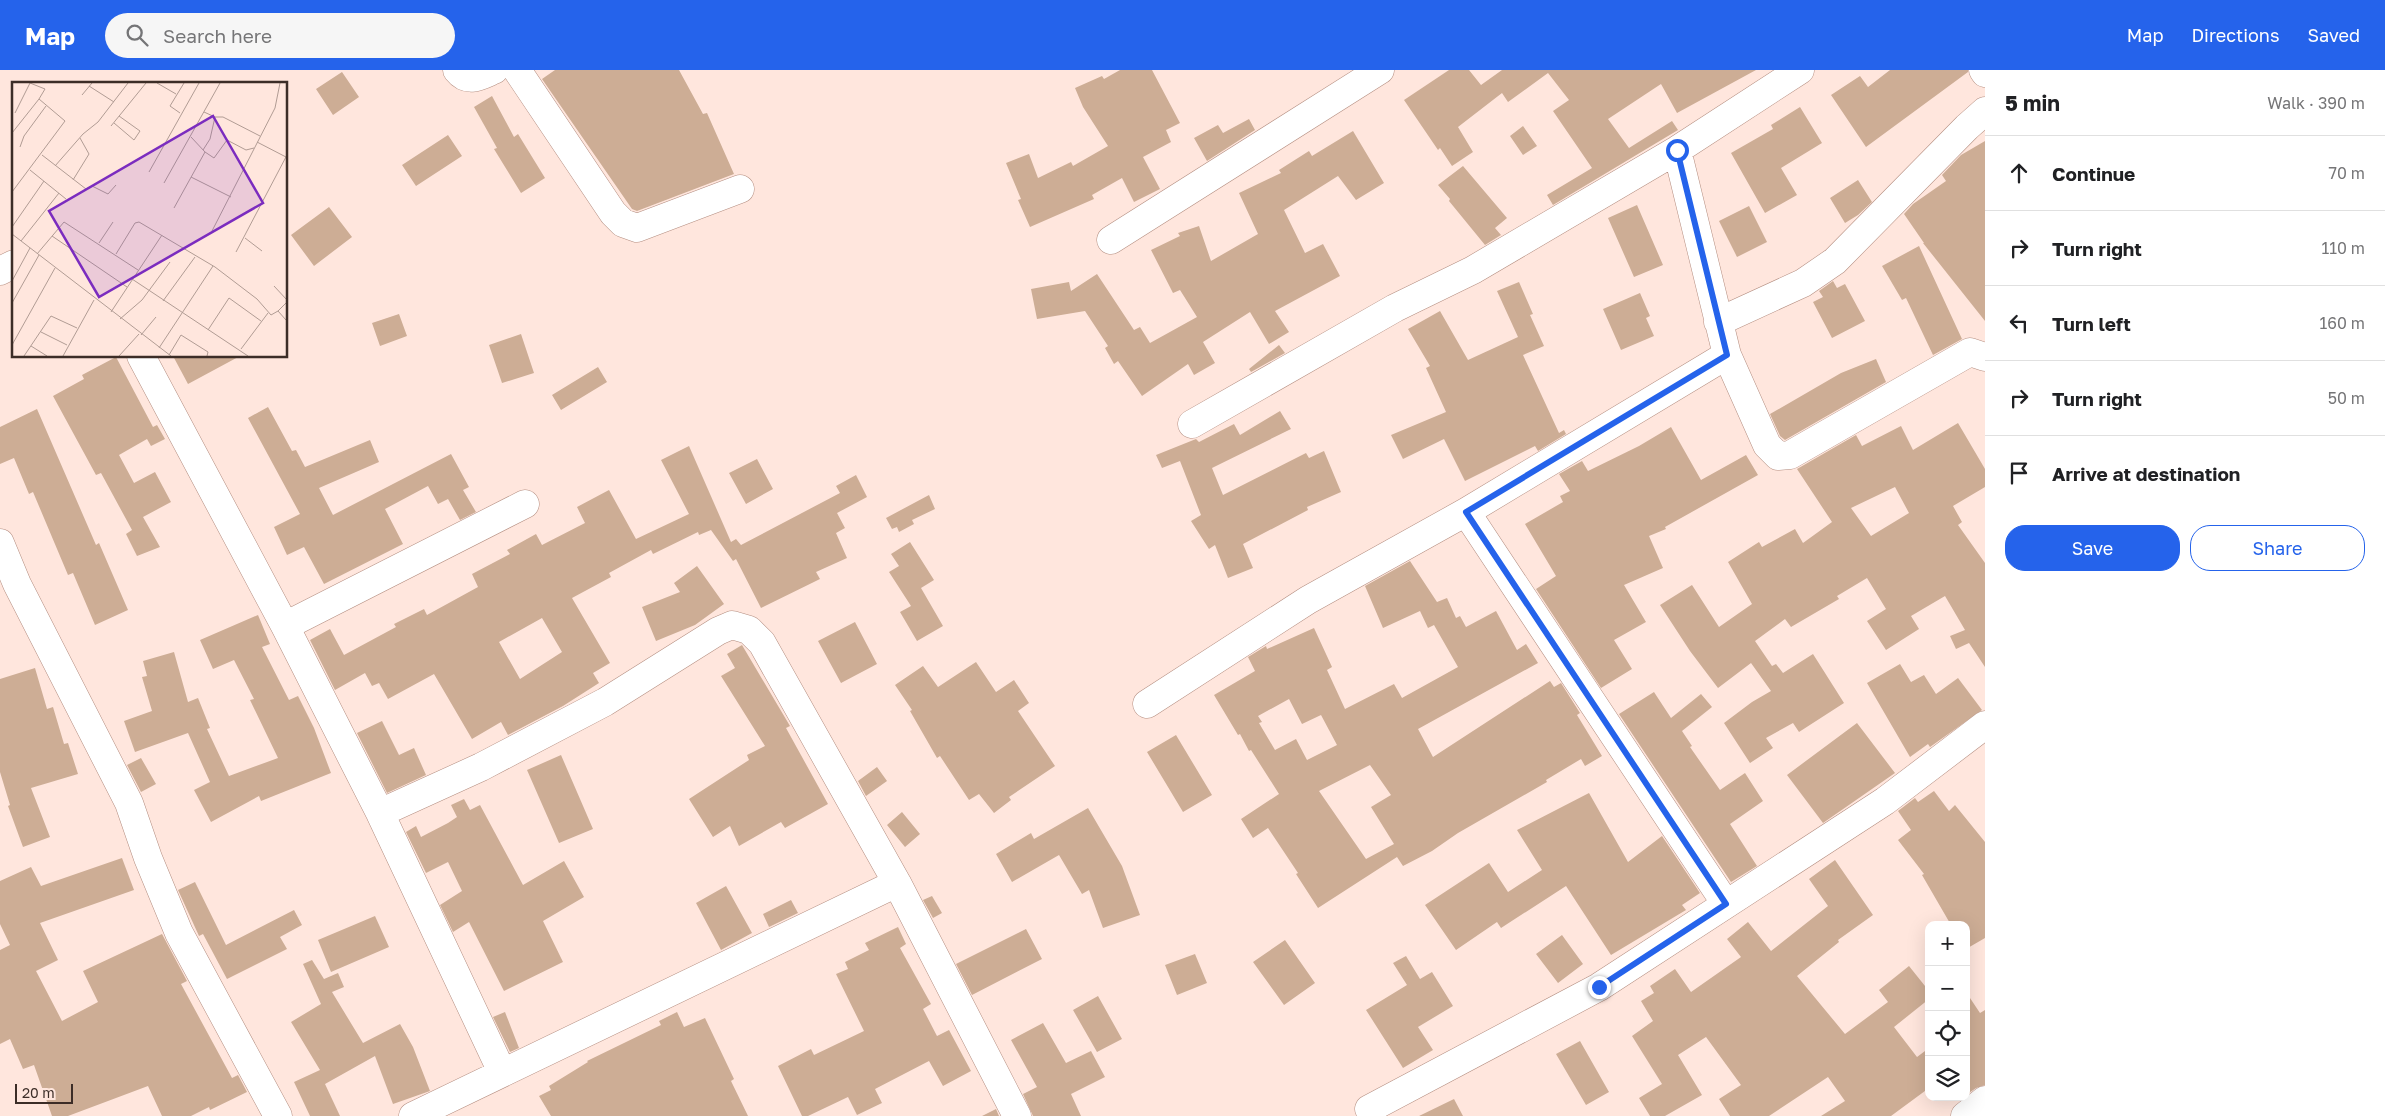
<!DOCTYPE html>
<html lang="en">
<head>
<meta charset="utf-8">
<style>
	:root { --surface:#fff; --page:#f6f6f6; --text:#202124; --muted:#757577; --line:#e0e0e0; --accent:#2563eb }
	body { margin:0; font-family:"Golos Text",sans-serif; background:var(--page); color:var(--text) }
	.controls { position:absolute; right:15px; bottom:15px; display:grid; overflow:hidden; border-radius:10px; box-shadow:0 5px 20px #0002 }
	.controls button { width:45px; height:45px; display:grid; place-items:center; padding:0; border:0; border-bottom:1px solid var(--line); background:var(--surface); color:var(--text); font:25px sans-serif }
	.scale { position:absolute; left:15px; bottom:12px; width:58px; box-sizing:border-box; padding-left:5px; border:2px solid #3c2d27; border-top:0; font-size:14px; line-height:18px; white-space:nowrap; color:#3c2d27; -webkit-text-stroke:4px #ffe6dd; paint-order:stroke }
	.stop { position:absolute; width:15px; height:15px; margin:-11px; border:4px solid #2563eb; border-radius:50%; background:#fff }
	.stop.end { background:#2563eb; border-color:#fff; box-shadow:0 1px 5px #0008 }
	.list { margin:0; padding:0; list-style:none }
	h2 { display:flex; justify-content:space-between; align-items:center; height:65px; margin:0; padding:0 20px; font-size:21px }
	h2 small { font-size:16px; font-weight:400; color:var(--muted) }
	.list li { display:grid; grid-template-columns:32px 1fr auto; gap:15px; align-items:center; box-sizing:border-box; height:75px; padding:0 20px; border-top:1px solid var(--line) }
	.list b { display:block; font-size:19px; white-space:nowrap }
	.list em { font-size:16px; font-style:normal; color:var(--muted) }
	.actions { display:flex; gap:10px; padding:15px 20px }
	.actions a { flex:1; padding:11px 0; border:1px solid var(--accent); border-radius:20px; text-align:center; font-size:18px; color:var(--accent) }
	.actions .main { background:var(--accent); color:#fff }
	.icon { flex:none; width:28px; height:28px; fill:none; stroke:currentColor; stroke-width:2; stroke-linecap:round; stroke-linejoin:round }
	.map { position:relative; flex:none; width:1985px; height:1046px; overflow:hidden }
	header { display:flex; align-items:center; gap:30px; box-sizing:border-box; height:70px; padding:0 25px; background:var(--accent); color:#fff }
	header strong { font-size:24px }
	nav { display:flex; gap:28px; margin-inline-start:auto; font-size:18px }
	.search { width:350px; height:45px; background:var(--page); display:flex; align-items:center; gap:12px; box-sizing:border-box; padding:0 18px; border-radius:28px; color:var(--muted); font-size:19px }
	main { display:flex }
	aside { flex:1; background:var(--surface) }
	.map>svg:first-child { display:block }
	.building { fill:#cdad95; fill-rule:evenodd }
	.lines { fill:none; stroke-linecap:round; stroke-linejoin:round }
	.minor-casing { stroke:#b48e81; stroke-width:29 }
	.minor { stroke:#fff; stroke-width:28 }
	.route { stroke:#2563eb; stroke-width:6 }
	.inset-road { fill:none; stroke:#b19c94; stroke-width:1 }
	.view { fill:#7b2cbf; fill-opacity:0.15; stroke:#7b2cbf; stroke-width:2.5 }
	.inset-edge { fill:none; stroke:#3c2d27; stroke-width:2.5 }
</style>
</head>
<body>
<header>
<strong>Map</strong>
<div class="search"><svg class="icon" aria-label="search" viewBox="0 0 24 24"><circle cx="10" cy="10" r="6"/><path d="M15 15l6 6"/></svg>Search here</div>
<nav><a>Map</a><a>Directions</a><a>Saved</a></nav>
</header>
<main>
<div class="map">
<svg width="1985" height="1046" viewBox="0 0 1985 1046">
	<rect width="100%" height="100%" fill="#ffe6dd"/>
	<path class="building" d="M555,0H679L703,44L707,43L734,104L637,141L632,139L542,9Z
		M1120,0H1152L1180,53L1166,60L1171,72L1143,87L1160,119L1134,132L1122,108L1092,125L1094,129L1030,157L1018,130L1021,129L1006,93L1029,84L1038,108L1071,92L1073,96L1108,76L1083,37L1075,18L1102,6L1104,9Z
		M1449,0H1469L1481,15L1502,0H1756L1677,43L1661,14L1608,49L1629,78L1672,51L1678,60L1553,135L1547,125L1592,98L1553,41L1569,30L1548,3L1508,32L1502,23L1458,57L1473,82L1452,96L1440,78L1438,80L1404,30Z
		M1890,0H1968V2L1866,77L1831,25L1860,6L1868,17Z
		M342,2L359,27L333,45L316,19Z
		M492,26L514,67L518,64L545,108L521,123L494,79L497,78L474,37Z
		M1800,37L1822,73L1781,98L1797,125L1765,143L1731,83L1773,59L1771,55Z
		M1249,49L1255,60L1207,91L1194,68L1218,55L1223,63Z
		M1523,56L1537,76L1523,85L1510,66Z
		M1353,61L1384,113L1356,130L1338,106L1284,140L1305,183L1323,174L1340,206L1275,241L1289,262L1269,274L1250,242L1203,272L1215,293L1194,305L1188,294L1142,326L1118,291L1114,294L1105,278L1108,276L1085,241L1037,249L1031,219L1069,212L1071,221L1097,204L1134,260L1140,257L1150,273L1197,247L1180,220L1173,223L1151,180L1180,166L1178,163L1199,156L1211,191L1258,164L1239,123L1281,103L1279,100L1309,81L1312,86Z
		M448,65L462,86L416,116L402,95Z
		M1985,71V251L1923,173H1924L1904,144L1913,134L1946,111L1942,105L1961,85Z
		M1463,96L1507,148L1495,158L1501,165L1485,175L1449,131L1450,129L1438,115Z
		M1858,110L1872,132L1858,145L1845,153L1830,128Z
		M1637,135L1663,195L1634,207L1608,148Z
		M1749,136L1767,172L1737,187L1719,151Z
		M329,137L352,167L314,196L291,165Z
		M1919,176L1962,269L1933,285L1906,228L1902,230L1882,196Z
		M1833,211L1837,218L1845,214L1865,251L1832,268L1813,232L1823,227L1819,221Z
		M1519,212L1533,244L1530,245L1544,276L1523,285L1559,363L1564,360L1566,364L1538,381L1535,376L1465,411L1444,369L1403,389L1391,365L1446,342L1426,298L1430,296L1408,259L1440,241L1468,290L1518,267L1497,221Z
		M1640,223L1650,246L1646,248L1654,266L1621,280L1603,239Z
		M399,244L407,266L380,276L372,253Z
		M521,264L534,303L502,313L489,275Z
		M1279,275L1285,283L1251,302L1249,299Z
		M173,286H240L188,314Z
		M116,287L153,357L157,355L165,369L151,376L147,369L119,385L134,413L155,402L171,432L143,447L160,477L137,486L126,464L132,460L101,403L96,405L53,326L84,309L82,305Z
		M1876,289L1886,312L1785,370L1780,366L1770,344L1841,303Z
		M598,297L607,312L561,340L552,325Z
		M268,337L292,381L296,380L305,397L370,370L379,392L319,418L333,445L451,384L469,417L463,420L476,442L460,450L448,429L438,434L428,416L385,439L403,474L324,514L304,477L287,485L274,457L300,444L248,348Z
		M37,339L96,475L99,473L128,540L95,555L73,503L68,505L33,422L29,424L14,388L0,394V357Z
		M1280,341L1291,359L1212,398L1223,425L1306,383L1309,388L1324,381L1341,422L1307,437L1308,440L1243,474L1253,498L1228,508L1215,475L1209,479L1191,451L1201,445L1180,391L1162,398L1156,385L1196,369L1199,372L1234,354L1240,365Z
		M1958,353L1985,399V417L1953,436L1962,452L1958,455L1985,493V597L1969,573L1956,579L1950,566L1965,560L1945,526L1911,546L1919,559L1886,580L1867,551L1886,539L1867,508L1837,526L1839,529L1791,557L1785,549L1755,571L1772,596L1776,594L1783,603L1813,584L1844,633L1799,662L1793,653L1766,668L1773,678L1750,693L1724,653L1752,632L1771,621L1751,593L1718,618L1690,581L1660,535L1692,515L1719,557L1752,534L1728,492L1759,472L1762,477L1795,459L1803,473L1832,452L1797,399L1856,365L1862,376L1901,356L1913,380ZM1895,417L1909,443L1871,466L1851,438Z
		M1671,357L1701,410L1746,385L1758,405L1665,457L1666,459L1649,466L1663,498L1624,515L1646,552L1614,570L1632,599L1601,618L1536,519L1556,506L1525,454L1563,432L1560,426L1570,421L1559,404L1582,391L1588,401L1639,376Z
		M689,376L731,472L736,469L741,475L840,423L836,416L856,405L867,427L837,443L845,458L836,463L847,488L816,502L820,509L761,538L736,489L733,491L711,460L699,465L698,462L653,484L651,480L609,503L611,507L572,528L610,593L593,603L599,613L563,636L508,665L501,652L472,669L434,604L388,629L379,613L372,616L365,603L335,620L310,570L330,559L344,585L396,557L394,554L424,539L427,545L478,517L472,504L510,484L507,480L536,464L542,475L585,453L577,437L609,420L636,469L689,444L661,390ZM542,548L562,582L520,609L499,572Z
		M757,389L773,419L746,434L729,403Z
		M929,425L935,439L912,450L914,454L899,462L897,457L892,459L886,448Z
		M910,472L934,510L921,518L943,556L917,571L900,542L911,536L889,502L899,496L891,484Z
		M1410,491L1437,532L1447,528L1456,548L1460,546L1466,557L1496,541L1517,580L1526,574L1538,593L1418,659L1433,687L1550,611L1554,617L1561,613L1580,643L1577,645L1602,686L1585,696L1581,689L1546,710L1547,712L1458,763L1432,781L1403,796L1397,787L1318,838L1296,804L1298,803L1268,758L1253,768L1241,749L1279,724L1251,680L1249,681L1240,664L1238,665L1214,625L1255,601L1248,587L1266,576L1267,579L1314,558L1332,597L1327,600L1345,639L1394,614L1402,628L1458,597L1434,555L1428,558L1420,541L1383,558L1365,516ZM1289,629L1302,654L1321,645L1337,675L1307,690L1296,669L1275,680L1259,653L1262,652L1258,646ZM1370,695L1391,725L1371,737L1394,774L1366,789L1319,721Z
		M697,496L724,534L695,555L656,571L642,537L680,522L674,513Z
		M258,545L270,574L262,577L289,630L298,626L314,658L331,703L261,731L259,726L211,752L194,720L210,712L188,663L135,682L124,651L152,641L142,607L147,606L143,591L174,582L188,632L198,628L210,658L207,659L229,706L278,688L250,630L254,629L234,590L213,599L200,570Z
		M855,552L877,594L841,613L818,571Z
		M742,575L790,656L786,658L828,734L785,758L781,752L739,776L730,756L713,767L689,729L749,690L747,685L765,676L721,606L735,598L727,584Z
		M976,592L996,622L1014,610L1029,633L1018,641L1055,696L1009,727L1011,730L994,743L979,724L969,730L940,686L937,688L910,641L912,640L895,615L923,596L938,617Z
		M1900,594L1911,612L1924,605L1936,624L1958,608L1982,640L1930,677L1928,674L1910,687L1867,613Z
		M35,598L47,639L53,637L64,674L68,673L78,704L31,718L50,767L23,777L8,736L10,735L0,702V609Z
		M1654,622L1671,648L1701,624L1712,637L1682,661L1692,676L1690,677L1720,720L1745,703L1763,731L1730,754L1757,796L1731,812L1619,644Z
		M382,651L399,685L414,678L426,705L387,723L357,663Z
		M1857,653L1895,703L1823,753L1787,705Z
		M1176,665L1212,725L1183,742L1147,682Z
		M561,685L593,759L559,773L527,700Z
		M141,688L156,714L141,722L127,695Z
		M877,697L887,711L866,726L858,711Z
		M1934,721L1949,741L1955,735L1985,772V868L1966,879V855H1951L1922,805L1924,804L1898,770L1911,760L1898,741L1915,728L1918,732Z
		M1589,723L1628,792L1662,766L1700,823L1682,835L1686,840L1611,885L1566,816L1501,858L1497,852L1456,880L1425,835L1489,793L1508,822L1542,800L1517,760Z
		M464,729L470,740L480,735L523,815L564,791L584,827L543,851L563,892L504,921L469,852L453,862L440,835L462,821L448,792L426,803L406,762L416,756L421,767L448,753L457,747L451,735Z
		M1088,738L1122,796L1140,845L1103,858L1089,820L1082,824L1059,785L1012,812L996,784L1031,763L1034,769Z
		M902,742L920,764L905,777L887,755Z
		M122,788L134,820L40,853L58,890L36,901L62,951L98,932L83,901L162,864L187,911L181,914L232,1008L238,1005L247,1022L210,1040L209,1037L191,1046H162L148,1016L68,1046H52L34,995L23,999L10,969L0,974V880L10,875L0,854V811L31,797L41,816Z
		M1835,790L1873,845L1838,870L1839,872L1797,906L1845,964L1888,932L1879,920L1909,896L1929,921V929L1894,957L1917,987L1929,978V1018L1891,1046H1821L1845,1031L1828,1007L1769,1046H1730L1719,1029L1741,1015L1706,967L1678,985L1702,1025L1665,1046H1650L1639,1028L1662,1014L1632,966L1653,951L1641,931L1654,923L1650,916L1675,899L1691,922L1741,887L1727,869L1748,852L1771,881L1828,836L1809,809Z
		M195,812L226,875L294,840L302,855L280,867L287,879L227,909L203,864L199,866L178,820Z
		M726,816L752,863L721,880L696,833Z
		M932,826L942,843L933,848L923,830Z
		M791,830L798,843L769,857L763,844Z
		M375,846L389,877L331,902L318,870Z
		M898,857L906,874L900,878L931,934L923,939L937,966L949,960L971,1001L943,1016L929,991L875,1019L882,1033L857,1045L848,1027L808,1046H802L778,996L811,979L814,985L864,961L836,904L848,899L845,892L869,880L865,873Z
		M1026,859L1042,889L972,925L956,894Z
		M1562,865L1583,894L1558,913L1536,884Z
		M1285,870L1315,913L1284,935L1253,892Z
		M1195,884L1207,913L1177,925L1165,895Z
		M1406,886L1420,909L1432,902L1453,936L1418,957L1433,980L1403,998L1366,940L1407,915L1393,893Z
		M312,890L324,909L338,903L344,917L332,922L363,973L400,954L413,977L430,1021L393,1034L375,986L325,1014L340,1046H310L294,1012L320,1000L291,952L321,934L303,894Z
		M1966,922L1980,943L1985,940V1015L1976,1018L1966,1025Z
		M1098,926L1122,969L1097,982L1073,940Z
		M505,942L519,978L510,982L493,947Z
		M677,942L684,957L705,948L734,1009L731,1011L748,1046H551L539,1026L551,1020L549,1016L588,992L587,991L661,955L659,951Z
		M1043,953L1066,993L1091,981L1105,1007L1071,1024L1081,1046H1033L1023,1024L1037,1017L1011,970Z
		M1580,971L1609,1022L1586,1035L1556,984Z
		M1454,1029L1463,1046H1419Z
		M996,1039L999,1046H982Z"/>
	<g class="lines">
		<defs>
			<path id="minor" d="M457,0C468,14 480,6 494,0
				M517,0L613,143L623,153L637,158L740,119
				M1983,0L1985,3
				M1111,170L1380,0
				M0,201L14,194
				M1718,252L1803,213L1835,191L1967,57L1985,41
				M1727,285L1767,375L1778,386L1790,385L1970,282L1985,287
				M141,286L285,556L380,743L502,1002
				M1192,354L1395,238L1473,200L1677,80L1800,0
				M1466,442L1726,834
				M0,473L17,514L129,733L148,788L179,863L278,1046
				M285,556L525,434
				M1147,634L1308,530L1466,442L1727,285L1677,80
				M380,743L481,697L605,632L718,561L732,555L749,560L762,573L897,813L1017,1046
				M1369,1039L1599,917L1885,731L1985,655
				M413,1046L897,813
				M1965,1046L1985,1030"/>
		</defs>
		<use href="#minor" class="minor-casing"/>
		<use href="#minor" class="minor"/>
	</g>
	<g class="lines">
		<path class="route" d="M1599,917L1726,834L1466,442L1727,285L1677,80"/>
	</g>
	<g transform="translate(12 12)">
		<rect width="275" height="275" fill="#ffe6dd"/>
		<path class="inset-road" d="M145,1L164,12M77,4L102,20M70,13L80,1M3,31L18,1M168,31L158,24L172,1M203,35H211L248,54M102,41L122,58L128,49L107,34M99,44L134,1M0,51L27,17M245,60L274,75M8,65L12,54L34,24M191,68L198,57L203,35L192,30M193,70L202,76L215,58L234,68L242,66M30,73L74,107L80,104L96,112L104,103M43,84L71,52L86,40L116,1M18,88L54,117M137,90L187,1M179,95L219,115M61,98L77,72L68,56M152,101L208,1M0,110L53,39L27,17L33,7L18,1M162,126L193,70L179,55M0,145L32,99M200,149L263,26L268,1M0,152L159,274M40,154L115,205M233,156L250,169M9,159L47,111M87,161L101,140M224,170L275,73M25,172L52,140L126,188M104,172L123,141L127,140L203,185L245,217L259,233L266,229M120,197L236,274M0,199L18,166M262,204L275,218M151,219L183,175M0,221L27,173M99,230L150,153M108,237L130,218L158,180M274,238L266,229L275,220M196,248L217,216L249,239M29,250L55,263M129,253L144,235M0,263L43,186M19,264L35,274M147,266L201,184M229,267L256,231M157,273L169,253L196,270L195,274M12,274L39,234L65,246M51,274L82,218M107,274L127,252"/>
		<path class="view" d="M201,34L251,121L87,215L37,129Z"/>
		<rect width="275" height="275" class="inset-edge"/>
	</g>
</svg>
<div class="controls">
<button>+</button>
<button>−</button>
<button><svg class="icon" aria-label="locate" viewBox="0 0 24 24"><circle cx="12" cy="12" r="6"/><path d="M12 2v4M12 18v4M2 12h4M18 12h4"/></svg></button>
<button><svg class="icon" aria-label="layers" viewBox="0 0 24 24"><path d="M12 4l9 5-9 5-9-5zM3 14l9 5 9-5"/></svg></button>
</div>
<div class="scale">20 m</div>
<div class="stop" style="left:1677px;top:80px"></div>
<div class="stop end" style="left:1599px;top:917px"></div>
</div>
<aside>
<h2>5 min<small>Walk · 390 m</small></h2>
<ul class="list">
<li><svg class="icon" aria-label="ahead" viewBox="0 0 24 24"><path d="M12 20V5M6 11l6-6 6 6"/></svg><div><b>Continue</b></div><em>70 m</em></li>
<li><svg class="icon" aria-label="right" viewBox="0 0 24 24"><path d="M7 20v-9h11M14 6l5 5-5 5"/></svg><div><b>Turn right</b></div><em>110 m</em></li>
<li><svg class="icon" aria-label="left" viewBox="0 0 24 24"><path d="M17 20v-9H6M10 6l-5 5 5 5"/></svg><div><b>Turn left</b></div><em>160 m</em></li>
<li><svg class="icon" aria-label="right" viewBox="0 0 24 24"><path d="M7 20v-9h11M14 6l5 5-5 5"/></svg><div><b>Turn right</b></div><em>50 m</em></li>
<li><svg class="icon" aria-label="arrive" viewBox="0 0 24 24"><path d="M6 21V4h12l-3 4 3 4H6"/></svg><div><b>Arrive at destination</b></div></li>
</ul>
<div class="actions"><a class="main">Save</a><a>Share</a></div>
</aside>
</main>
</body>
</html>
